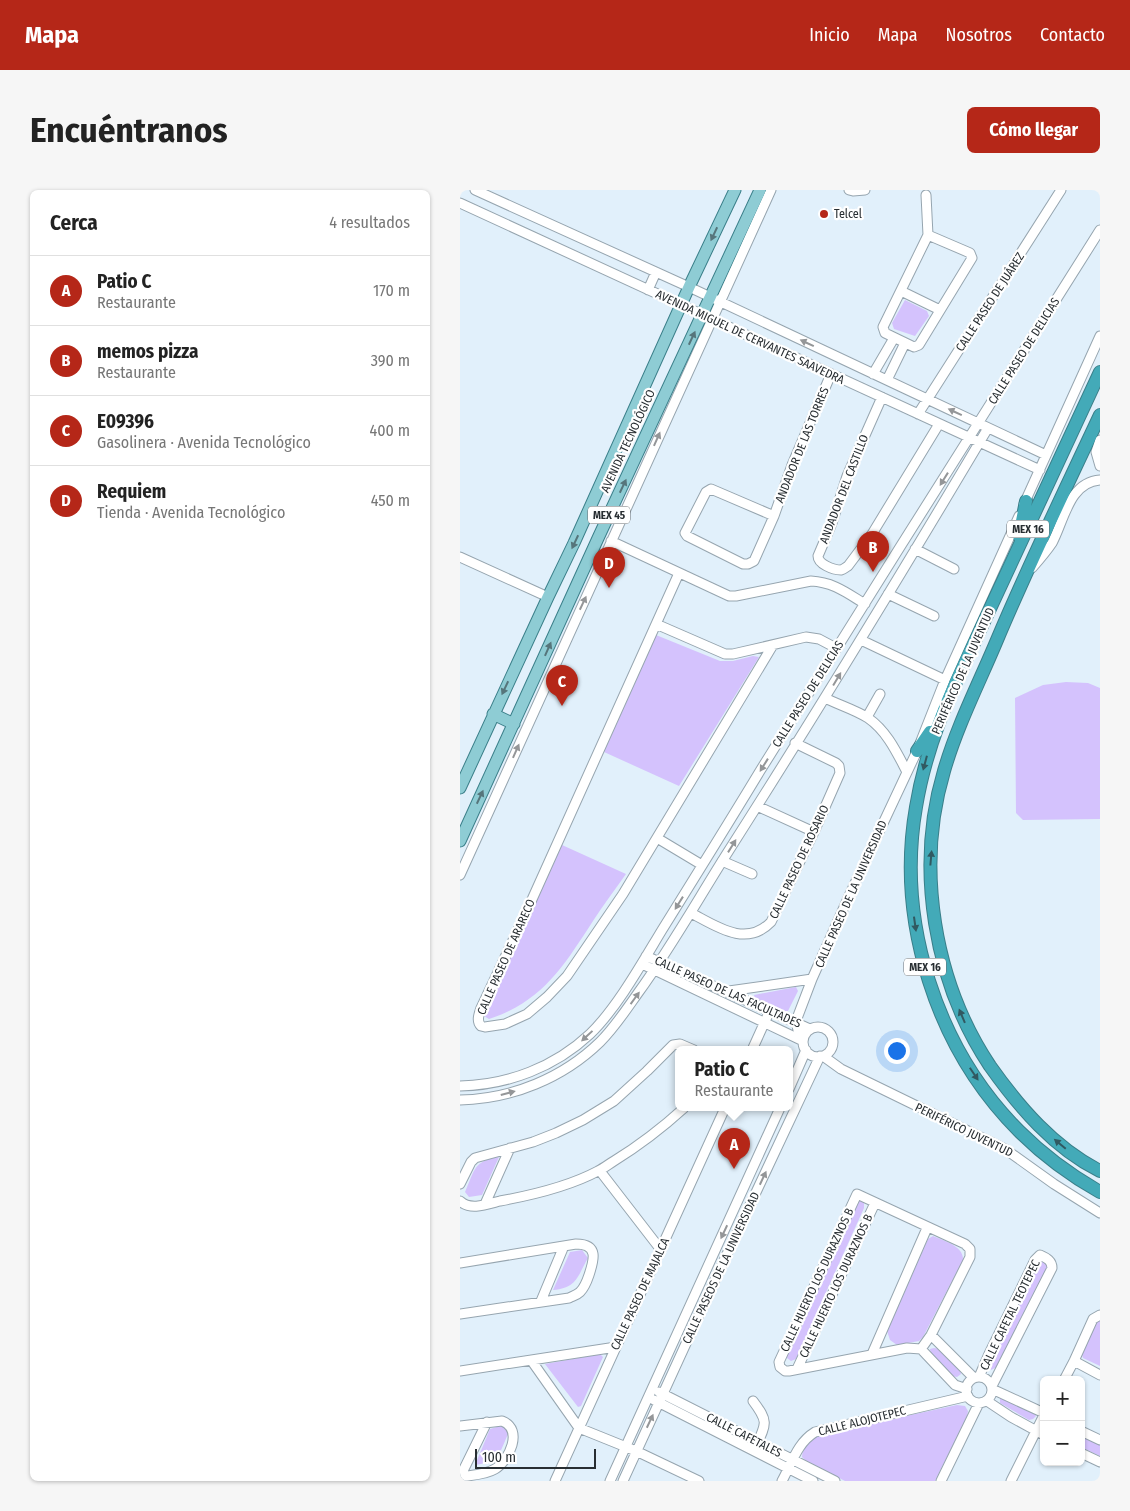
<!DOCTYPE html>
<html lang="es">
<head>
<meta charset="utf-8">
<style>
	:root { --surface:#fff; --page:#f6f6f6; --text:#222; --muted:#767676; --line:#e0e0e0; --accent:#b52718 }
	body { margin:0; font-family:"Fira Sans Condensed",sans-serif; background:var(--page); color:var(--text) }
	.controls { position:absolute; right:15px; bottom:15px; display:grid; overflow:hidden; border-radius:8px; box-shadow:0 1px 4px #0004 }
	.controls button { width:45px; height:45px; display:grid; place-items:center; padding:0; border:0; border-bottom:1px solid var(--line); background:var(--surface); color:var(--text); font:25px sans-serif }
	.scale { position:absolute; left:15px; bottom:12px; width:121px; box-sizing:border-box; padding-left:5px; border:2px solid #282e32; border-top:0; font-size:14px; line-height:18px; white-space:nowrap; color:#282e32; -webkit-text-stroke:4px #fff; paint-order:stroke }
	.you { position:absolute; left:436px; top:860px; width:18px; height:18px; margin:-12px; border:4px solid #fff; border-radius:50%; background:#1a73e8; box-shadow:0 0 0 8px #1a73e833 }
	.badge { display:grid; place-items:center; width:32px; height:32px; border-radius:50%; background:var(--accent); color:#fff; font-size:16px; font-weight:700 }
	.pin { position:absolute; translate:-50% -41px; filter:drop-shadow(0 1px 2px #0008) }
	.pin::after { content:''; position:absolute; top:26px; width:18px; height:15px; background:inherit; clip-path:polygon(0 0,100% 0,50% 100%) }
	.popup { position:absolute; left:215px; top:856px; width:118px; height:65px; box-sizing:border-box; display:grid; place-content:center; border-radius:8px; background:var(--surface); filter:drop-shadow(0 1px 4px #0005); font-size:16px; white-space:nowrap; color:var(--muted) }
	.popup b { font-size:19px; color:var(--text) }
	.popup::after { content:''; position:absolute; left:50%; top:100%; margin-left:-10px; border:10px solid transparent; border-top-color:var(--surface) }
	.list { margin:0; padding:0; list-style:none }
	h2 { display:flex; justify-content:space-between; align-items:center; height:65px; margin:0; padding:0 20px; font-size:21px }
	h2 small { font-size:16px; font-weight:400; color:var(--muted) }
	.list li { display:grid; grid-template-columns:32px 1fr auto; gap:15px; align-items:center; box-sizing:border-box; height:70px; padding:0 20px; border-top:1px solid var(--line) }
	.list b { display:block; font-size:19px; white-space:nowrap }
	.list p { margin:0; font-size:16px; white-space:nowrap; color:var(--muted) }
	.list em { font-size:16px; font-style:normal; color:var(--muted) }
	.map { position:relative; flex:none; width:640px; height:1291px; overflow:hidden; border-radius:8px }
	header { display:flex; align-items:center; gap:30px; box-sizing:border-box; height:70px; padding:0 25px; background:var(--accent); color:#fff }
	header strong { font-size:24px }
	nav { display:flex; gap:28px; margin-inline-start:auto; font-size:18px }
	.intro { display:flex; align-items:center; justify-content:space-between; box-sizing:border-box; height:120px; padding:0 30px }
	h1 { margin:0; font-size:35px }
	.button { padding:12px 22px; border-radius:8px; background:var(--accent); color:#fff; font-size:18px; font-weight:700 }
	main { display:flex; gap:30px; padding:0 30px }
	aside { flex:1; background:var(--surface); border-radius:8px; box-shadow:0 1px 4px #0004 }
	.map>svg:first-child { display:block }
	.green { fill:#d4c2fd }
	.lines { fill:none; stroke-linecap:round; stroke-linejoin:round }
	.minor-casing { stroke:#96a5af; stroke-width:11 }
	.major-casing { stroke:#3a7f89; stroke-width:13 }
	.highway-casing { stroke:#3a7f89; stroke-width:14 }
	.minor { stroke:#fff; stroke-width:9 }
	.major { stroke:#8eccd4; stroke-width:11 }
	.highway { stroke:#43aab8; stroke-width:12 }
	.oneway { fill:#56757b }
	.oneway2 { fill:#949698 }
	.oneway3 { fill:#315961 }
	.poi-dot { fill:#b52718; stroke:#fff; stroke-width:2 }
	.labels { text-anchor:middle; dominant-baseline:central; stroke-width:4.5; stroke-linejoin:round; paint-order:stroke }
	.shield { fill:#fff; stroke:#686d70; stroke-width:1 }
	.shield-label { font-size:11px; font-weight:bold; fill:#282e32 }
	.poi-label { font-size:12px; fill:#282e32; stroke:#fff; text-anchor:start }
	.street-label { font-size:12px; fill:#282e32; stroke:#fff }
</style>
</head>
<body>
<header>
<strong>Mapa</strong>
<nav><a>Inicio</a><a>Mapa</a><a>Nosotros</a><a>Contacto</a></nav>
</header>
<div class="intro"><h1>Encuéntranos</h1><a class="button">Cómo llegar</a></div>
<main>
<aside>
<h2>Cerca<small>4 resultados</small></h2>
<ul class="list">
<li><span class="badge">A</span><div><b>Patio C</b><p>Restaurante</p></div><em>170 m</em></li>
<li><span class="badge">B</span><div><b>memos pizza</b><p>Restaurante</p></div><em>390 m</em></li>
<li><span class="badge">C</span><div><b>E09396</b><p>Gasolinera · Avenida Tecnológico</p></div><em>400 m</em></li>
<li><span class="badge">D</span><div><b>Requiem</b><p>Tienda · Avenida Tecnológico</p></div><em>450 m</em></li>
</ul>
</aside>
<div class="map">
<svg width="640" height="1291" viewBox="0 0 640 1291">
	<rect width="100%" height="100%" fill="#e1f0fb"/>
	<path class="green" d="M445,110L467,121L469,126L455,146L434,139L432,133Z
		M196,445L260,471H273L293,466L299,467L219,596L144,562Z
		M606,492L628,493L640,498V629L563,630L556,623L555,508L583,495Z
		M102,655L166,684C155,700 143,715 133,731C103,777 83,811 29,829L24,826L27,818Z
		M336,797L338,801L328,821L324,822L295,809L294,805Z
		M39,967L22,1005L9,1007L5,1002C15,980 13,971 39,967Z
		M400,1010L404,1013V1018L336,1169L331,1171L327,1168V1164L394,1014Z
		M473,1046C484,1051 504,1056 503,1070L463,1147L459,1151L437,1155L430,1150L427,1141L468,1049Z
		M122,1060L128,1068C117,1087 117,1098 93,1100L110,1062Z
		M584,1069L589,1077L537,1177L531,1180L528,1177V1173L580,1070Z
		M640,1130V1176L623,1168L621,1162L637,1132Z
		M474,1158L480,1159L500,1180L501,1184L497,1187L492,1186L471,1166L470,1159Z
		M140,1164L143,1167L121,1216L118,1217L85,1174Z
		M542,1207L573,1221L576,1226L573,1229L569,1230L540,1213V1209Z
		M497,1215L505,1216L508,1221L507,1227L475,1291H385L346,1271L342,1267C342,1258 351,1249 358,1245Z
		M43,1235L49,1242C39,1263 41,1272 15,1275L30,1239Z
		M621,1246L640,1255V1266L621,1257Z"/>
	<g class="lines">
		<defs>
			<path id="minor" d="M15,0L229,97L586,265
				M389,0L393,1L405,0
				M466,5L468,45L423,137L425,143L454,157L459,155L512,68L510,63L468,45
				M0,13L580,280
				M188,100L196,82
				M441,101L480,120
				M413,184L434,148
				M427,190L445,153
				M422,207L387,286L372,333L358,366C358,374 373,380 381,380C384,379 386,377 388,376L412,344L479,234
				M458,224L601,0
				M640,250L636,262L640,276
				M564,314L640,146
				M314,326L251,299L246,302L225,343L227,346L283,374H288L294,371L314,326L332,275L371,184
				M151,351L269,406H276L351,391C373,392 387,403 405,414
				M455,359L494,379
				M0,367L88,407
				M572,378C579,370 586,362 592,353C604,331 609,292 640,290
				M219,383L65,725L21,818C19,824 16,831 21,836L25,837L45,834L67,824L87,807L107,786L163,704L313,455
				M428,404L474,426
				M196,434L265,464H273L346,447L359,449L376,458
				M401,450L485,490
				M365,508C379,515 396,520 408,528C427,541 437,563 447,582
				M407,527L420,504
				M297,616L354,642
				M197,648L242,675
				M262,671L292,684
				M0,685L311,0
				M231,723C256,736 286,758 311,732L354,642L380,583L379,576L376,573L335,553
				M186,766L350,839
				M182,774L343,851
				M269,801L352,789
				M343 852a15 15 0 1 1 30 0a15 15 0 1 1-30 0Z
				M340,849L336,831L352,789L389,706L457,561L485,490L559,326
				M292,860L307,827
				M363,866L381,879L545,959L594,994L640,1023
				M0,896C48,895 95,877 130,844C157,818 182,773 202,740C235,687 268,634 300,581C412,400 527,220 640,40
				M329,899L346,860
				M0,910C52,909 103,888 140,852C155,837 166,820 178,803C210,759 237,711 266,665C356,524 443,381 528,238
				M140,981L201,1060
				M0,994L11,972L15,968L73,952L96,943L123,930L154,911L187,881L213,855L220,854L234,860
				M0,1011C10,1021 28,1014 40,1011C73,1005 108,997 138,981C144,978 149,974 154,971C180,955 202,938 224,918
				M25,1014L50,958
				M0,1073L116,1054C139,1054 134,1070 129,1085C127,1091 124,1098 120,1102C117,1105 113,1106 109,1108L0,1124
				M81,1111L104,1056
				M471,1145L514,1188
				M461,1159L471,1145L510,1067V1059L505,1054L397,1004L319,1172L320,1177L325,1181H329L447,1158L461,1159L495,1195L507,1199
				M412,1164L467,1038
				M71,1170L119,1238L176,1261L239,1291
				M614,1171L640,1185
				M337,1179L415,1013
				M0,1181L156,1157
				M519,1187L529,1164L575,1070L580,1065C587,1068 592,1071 592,1078L532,1196
				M506 1200a13 13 0 1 1 26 0a13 13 0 1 1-26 0Z
				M604,1190L614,1171L633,1129L640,1125
				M532,1199L584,1223
				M199,1202L375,1291
				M194,1210L353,1291
				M293,1211C308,1231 307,1233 296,1256
				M527,1211L551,1227L584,1245
				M0,1236L42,1231C64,1239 49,1271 35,1279C25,1285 11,1285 0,1287
				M621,1241L640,1250
				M621,1263L640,1272
				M0,1287L27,1232
				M95,1291L265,918
				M150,1291L320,918
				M163,1291L267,1064L360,866
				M322,1291C332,1273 337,1253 355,1242L508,1206
				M481,1291L519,1213
				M551,1291L584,1225"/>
			<path id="major" d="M33,524L54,534
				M0,598L88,407L114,353L229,97L275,0
				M0,651L139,346L300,0"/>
			<path id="highway" d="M640,182L495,494C477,534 463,574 456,617C436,731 476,858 559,941C583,965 610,985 640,1002
				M640,225C605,300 569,374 537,450C519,493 497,536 484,581C455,678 474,792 530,876C559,917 594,958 640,981
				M559,346L566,311
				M457,561L470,542"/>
		</defs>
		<use href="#minor" class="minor-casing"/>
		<use href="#major" class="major-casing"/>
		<use href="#highway" class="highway-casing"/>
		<use href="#minor" class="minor"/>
		<use href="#major" class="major"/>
		<use href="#highway" class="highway"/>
	</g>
	<defs><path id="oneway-solid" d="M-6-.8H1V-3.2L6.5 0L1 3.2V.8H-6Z" transform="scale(1.25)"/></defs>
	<g class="oneway">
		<use href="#oneway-solid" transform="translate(254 44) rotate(115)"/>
		<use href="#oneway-solid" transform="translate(232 148) rotate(-65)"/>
		<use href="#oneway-solid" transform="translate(163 296) rotate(-65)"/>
		<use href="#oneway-solid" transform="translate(115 352) rotate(115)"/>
		<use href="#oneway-solid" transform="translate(88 459) rotate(-66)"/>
		<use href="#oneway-solid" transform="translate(45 498) rotate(115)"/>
		<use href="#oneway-solid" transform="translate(20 607) rotate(-65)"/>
	</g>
	<g class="oneway2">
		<use href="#oneway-solid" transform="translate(347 153) rotate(-155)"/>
		<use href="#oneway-solid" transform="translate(495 222) rotate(-155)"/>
		<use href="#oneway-solid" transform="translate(197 249) rotate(-66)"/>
		<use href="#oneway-solid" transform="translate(484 289) rotate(122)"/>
		<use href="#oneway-solid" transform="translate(123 413) rotate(-65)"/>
		<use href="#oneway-solid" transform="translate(377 489) rotate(-59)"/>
		<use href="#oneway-solid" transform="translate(56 561) rotate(-66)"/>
		<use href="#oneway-solid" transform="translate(304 575) rotate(122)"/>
		<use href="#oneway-solid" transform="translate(272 656) rotate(-58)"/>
		<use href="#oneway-solid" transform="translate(219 713) rotate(122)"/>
		<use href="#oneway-solid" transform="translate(175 808) rotate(-54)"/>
		<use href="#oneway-solid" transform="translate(127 846) rotate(137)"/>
		<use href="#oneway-solid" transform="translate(48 903) rotate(-15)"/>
		<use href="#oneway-solid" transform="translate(303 988) rotate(-65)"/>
		<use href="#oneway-solid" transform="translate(264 1042) rotate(115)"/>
		<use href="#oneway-solid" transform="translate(190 1231) rotate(-65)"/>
	</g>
	<g class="oneway3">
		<use href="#oneway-solid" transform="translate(465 573) rotate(105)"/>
		<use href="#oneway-solid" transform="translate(471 668) rotate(-85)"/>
		<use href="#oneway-solid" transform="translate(455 734) rotate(82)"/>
		<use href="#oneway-solid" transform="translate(502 826) rotate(-113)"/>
		<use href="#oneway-solid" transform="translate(514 884) rotate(56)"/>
		<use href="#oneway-solid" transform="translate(600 954) rotate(-140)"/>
	</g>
	<circle class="poi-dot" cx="364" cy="24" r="5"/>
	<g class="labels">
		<g class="shield">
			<rect x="128" y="316.5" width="42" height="17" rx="4"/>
			<rect x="547" y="330.5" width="42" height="17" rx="4"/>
			<rect x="444" y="768.5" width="42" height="17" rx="4"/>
		</g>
		<g class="shield-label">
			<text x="149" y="325">MEX 45</text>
			<text x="568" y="339">MEX 16</text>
			<text x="465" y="777">MEX 16</text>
		</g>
		<g class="poi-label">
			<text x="374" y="24">Telcel</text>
		</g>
		<g class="street-label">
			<text transform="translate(530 112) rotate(-57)">CALLE PASEO DE JUÁREZ</text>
			<text transform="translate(290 147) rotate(25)">AVENIDA MIGUEL DE CERVANTES SAAVEDRA</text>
			<text transform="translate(564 161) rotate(-58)">CALLE PASEO DE DELICIAS</text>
			<text transform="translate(168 251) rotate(-65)">AVENIDA TECNOLÓGICO</text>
			<text transform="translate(342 255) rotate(-68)">ANDADOR DE LAS TORRES</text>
			<text transform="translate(384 299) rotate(-69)">ANDADOR DEL CASTILLO</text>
			<text transform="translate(503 481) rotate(-66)">PERIFÉRICO DE LA JUVENTUD</text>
			<text transform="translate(348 504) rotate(-58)">CALLE PASEO DE DELICIAS</text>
			<text transform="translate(339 672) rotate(-65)">CALLE PASEO DE ROSARIO</text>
			<text transform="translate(391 704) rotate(-66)">CALLE PASEO DE LA UNIVERSIDAD</text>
			<text transform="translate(46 767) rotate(-66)">CALLE PASEO DE ARARECO</text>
			<text transform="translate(268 802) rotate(24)">CALLE PASEO DE LAS FACULTADES</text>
			<text transform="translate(504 940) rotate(26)">PERIFÉRICO JUVENTUD</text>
			<text transform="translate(261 1078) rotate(-65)">CALLE PASEOS DE LA UNIVERSIDAD</text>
			<text transform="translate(357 1090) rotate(-65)">CALLE HUERTO LOS DURAZNOS B</text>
			<text transform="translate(376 1096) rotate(-65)">CALLE HUERTO LOS DURAZNOS B</text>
			<text transform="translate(180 1104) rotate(-65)">CALLE PASEO DE MAJALCA</text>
			<text transform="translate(550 1125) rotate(-64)">CALLE CAFETAL TEOTEPEC</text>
			<text transform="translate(402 1231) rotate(-14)">CALLE ALOJOTEPEC</text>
			<text transform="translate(284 1245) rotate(27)">CALLE CAFETALES</text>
		</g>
	</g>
</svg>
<div class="controls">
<button>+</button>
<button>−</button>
</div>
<div class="scale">100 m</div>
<div class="you"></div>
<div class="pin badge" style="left:274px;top:979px">A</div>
<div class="popup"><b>Patio C</b>Restaurante</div>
<div class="pin badge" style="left:413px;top:382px">B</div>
<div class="pin badge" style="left:102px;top:516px">C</div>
<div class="pin badge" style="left:149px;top:398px">D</div>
</div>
</main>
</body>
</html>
